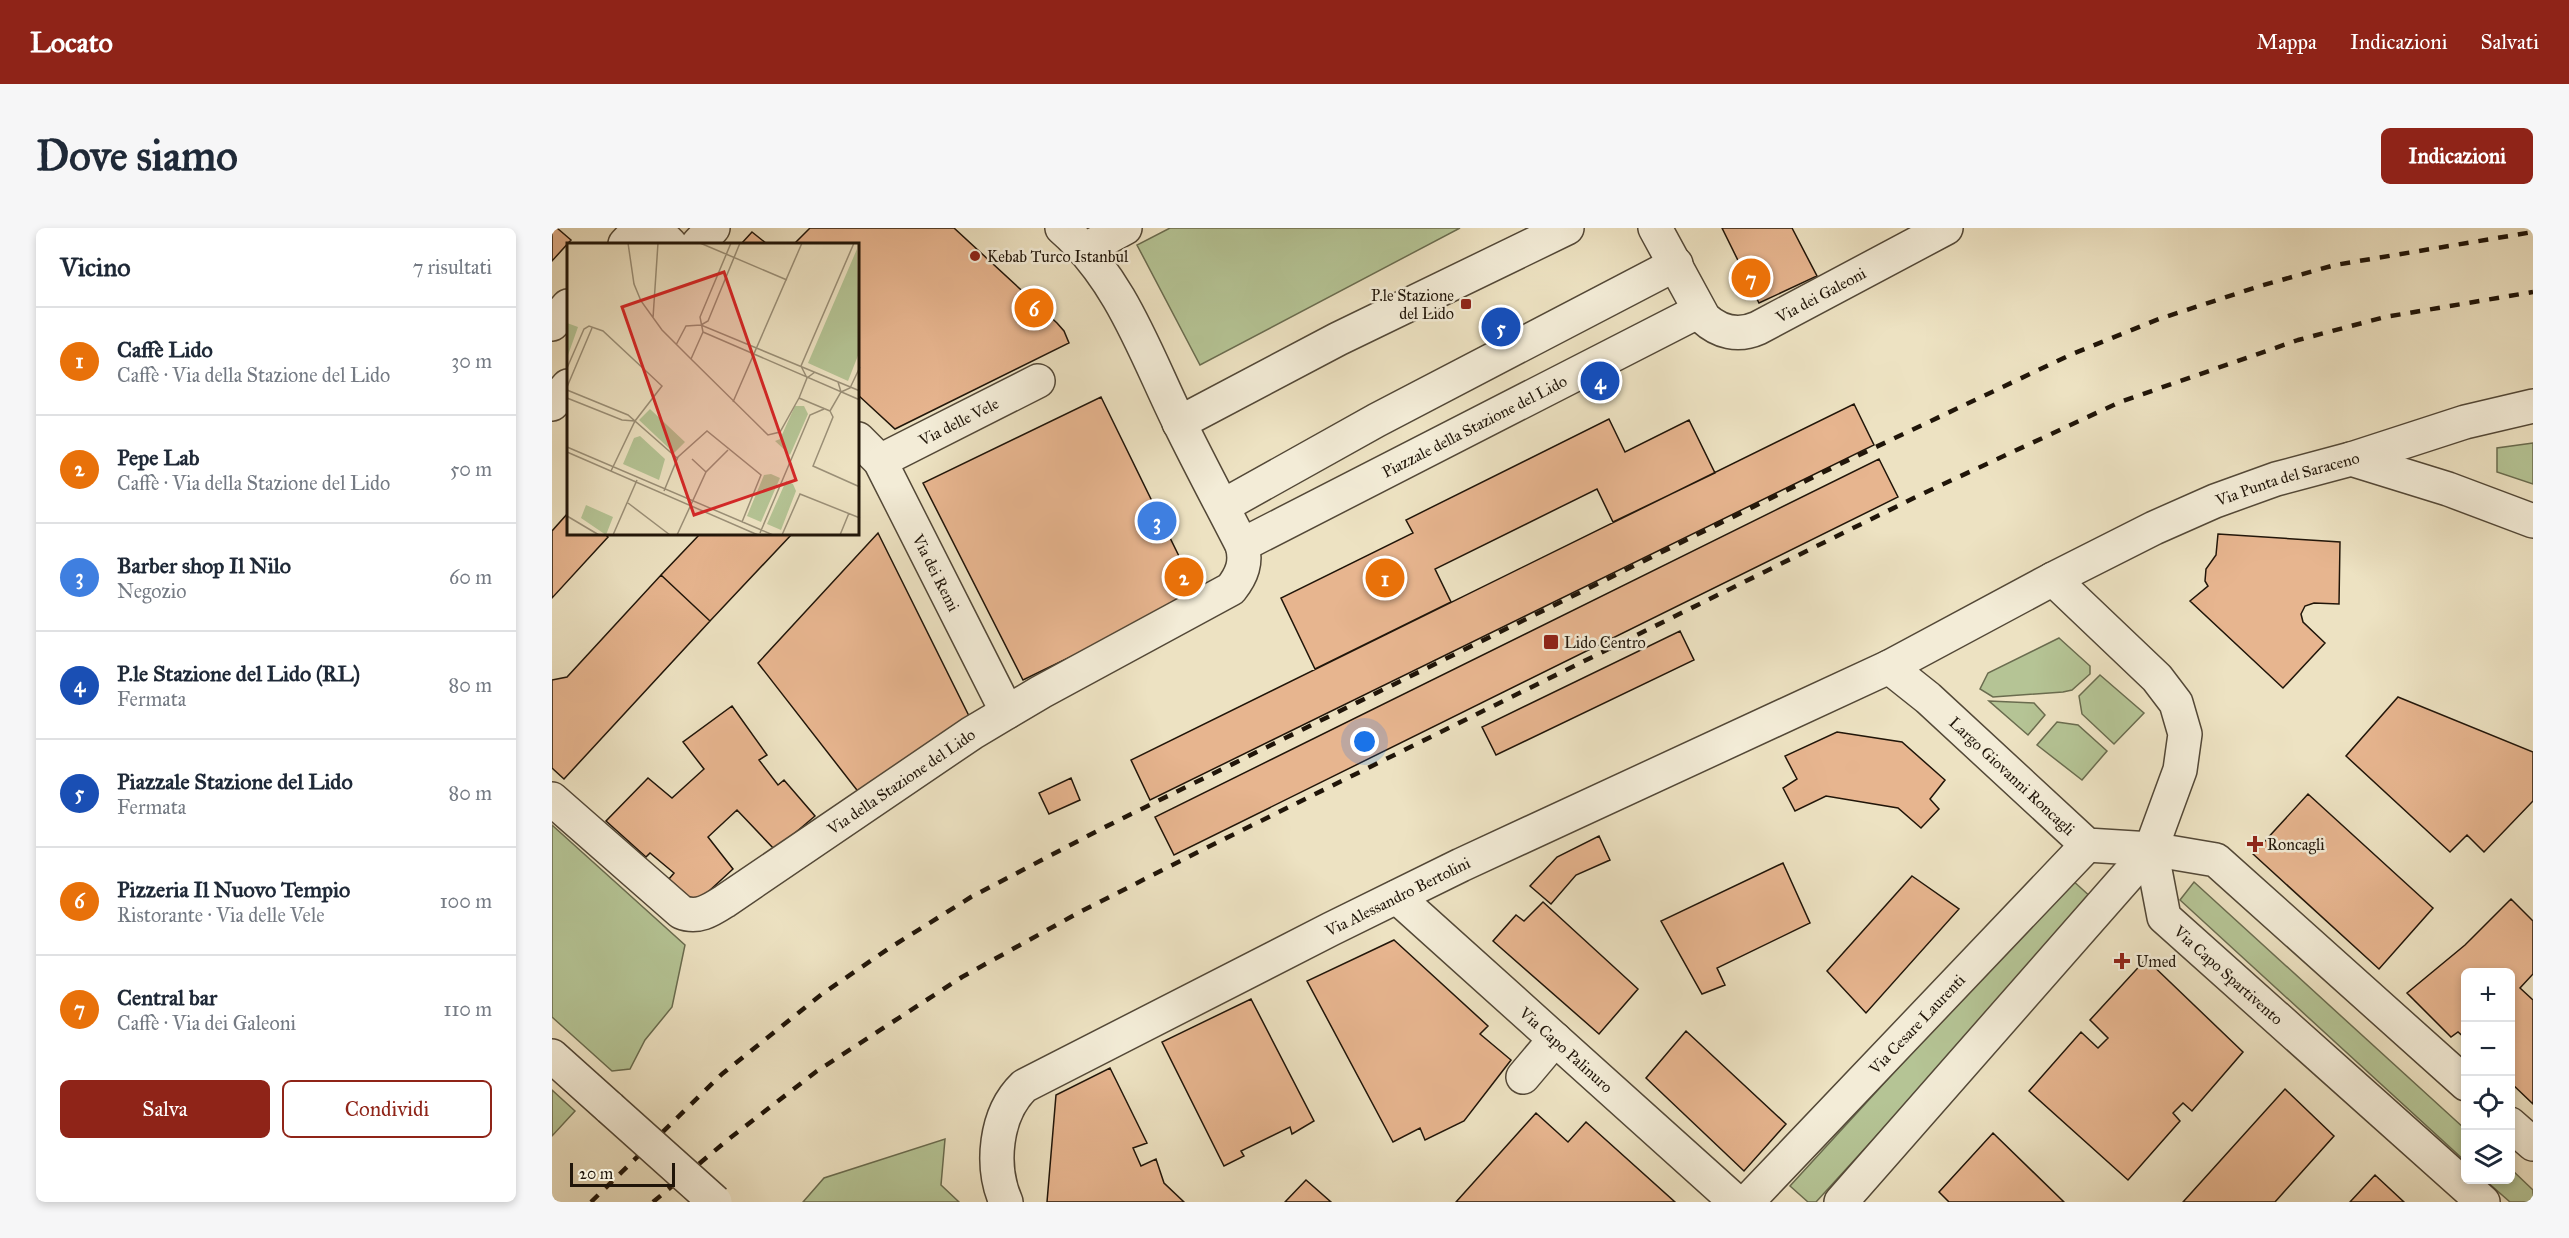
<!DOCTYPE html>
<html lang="it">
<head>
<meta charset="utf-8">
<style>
	:root { --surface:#fff; --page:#f6f6f7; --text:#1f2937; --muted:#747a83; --line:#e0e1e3; --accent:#8f2418 }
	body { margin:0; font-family:"IM FELL Great Primer",serif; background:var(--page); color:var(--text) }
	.controls { position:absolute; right:18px; bottom:18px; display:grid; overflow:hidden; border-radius:9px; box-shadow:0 3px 9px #0003 }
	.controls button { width:54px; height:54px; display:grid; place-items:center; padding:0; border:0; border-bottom:2px solid var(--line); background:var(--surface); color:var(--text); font:30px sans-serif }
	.scale { position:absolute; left:18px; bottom:15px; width:105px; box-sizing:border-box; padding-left:6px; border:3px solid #201509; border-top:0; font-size:16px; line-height:21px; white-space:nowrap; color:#201509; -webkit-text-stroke:4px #f3ecd7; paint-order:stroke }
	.you { position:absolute; left:813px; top:514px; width:21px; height:21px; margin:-15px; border:4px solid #fff; border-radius:50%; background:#1a73e8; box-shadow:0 0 0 9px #1a73e833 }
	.badge { display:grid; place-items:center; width:39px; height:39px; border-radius:50%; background:var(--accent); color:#fff; font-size:20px; font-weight:700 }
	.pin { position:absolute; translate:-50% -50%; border:3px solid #fff; box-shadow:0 2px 6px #0006 }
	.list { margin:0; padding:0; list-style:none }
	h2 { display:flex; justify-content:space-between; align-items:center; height:78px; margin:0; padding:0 24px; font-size:26px }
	h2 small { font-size:20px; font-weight:400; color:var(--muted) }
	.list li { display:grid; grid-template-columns:39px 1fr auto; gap:18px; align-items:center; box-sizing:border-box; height:108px; padding:0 24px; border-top:2px solid var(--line) }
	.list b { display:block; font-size:22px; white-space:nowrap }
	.list p { margin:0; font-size:20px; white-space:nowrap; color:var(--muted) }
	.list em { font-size:20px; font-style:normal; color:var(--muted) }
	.actions { display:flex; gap:12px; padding:18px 24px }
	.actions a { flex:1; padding:14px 0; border:2px solid var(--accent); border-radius:9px; text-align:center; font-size:21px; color:var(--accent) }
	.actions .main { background:var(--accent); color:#fff }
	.icon { flex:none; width:33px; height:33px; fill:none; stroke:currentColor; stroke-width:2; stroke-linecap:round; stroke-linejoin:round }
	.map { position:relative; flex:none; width:1981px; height:974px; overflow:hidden; border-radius:9px }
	header { display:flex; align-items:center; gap:36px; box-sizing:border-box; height:84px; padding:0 30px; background:var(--accent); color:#fff }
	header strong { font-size:28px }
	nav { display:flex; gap:33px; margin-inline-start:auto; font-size:21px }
	.intro { display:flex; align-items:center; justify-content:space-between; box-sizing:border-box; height:144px; padding:0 36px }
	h1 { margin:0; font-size:42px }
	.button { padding:15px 27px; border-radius:9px; background:var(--accent); color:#fff; font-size:21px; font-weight:700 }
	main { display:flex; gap:36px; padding:0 36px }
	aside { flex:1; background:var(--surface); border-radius:9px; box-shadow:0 3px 9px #0003 }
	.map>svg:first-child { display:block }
	.green { fill:#b5c495; stroke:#6a6c4f; stroke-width:1.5 }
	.building { fill:#e7b58f; stroke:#201509; stroke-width:1.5 }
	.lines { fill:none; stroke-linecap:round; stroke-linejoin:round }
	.minor-casing { stroke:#534837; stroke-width:36 }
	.minor { stroke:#f3ecd7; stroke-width:33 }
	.rail { stroke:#201509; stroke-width:4.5; stroke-dasharray:10 10; stroke-linecap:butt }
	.minor-bridge-casing { stroke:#534837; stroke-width:36; stroke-linecap:butt }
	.minor-bridge { stroke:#f3ecd7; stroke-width:33 }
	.poi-dot { fill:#8f2418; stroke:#f3ecd7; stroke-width:2 }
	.labels { text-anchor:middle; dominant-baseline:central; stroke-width:5; stroke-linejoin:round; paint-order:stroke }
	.poi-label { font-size:16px; fill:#201509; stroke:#f3ecd7; text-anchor:start }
	.street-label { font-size:16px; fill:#201509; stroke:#f3ecd7 }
	.inset-road { fill:none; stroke:#9b9078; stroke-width:1.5 }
	.view { fill:#d62828; fill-opacity:0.15; stroke:#d62828; stroke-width:3 }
	.inset-edge { fill:none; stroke:#201509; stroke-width:3 }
</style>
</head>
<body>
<header>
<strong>Locato</strong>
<nav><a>Mappa</a><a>Indicazioni</a><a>Salvati</a></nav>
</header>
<div class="intro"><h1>Dove siamo</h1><a class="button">Indicazioni</a></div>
<main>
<aside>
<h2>Vicino<small>7 risultati</small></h2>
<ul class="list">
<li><span class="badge" style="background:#e8710a">1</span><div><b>Caffè Lido</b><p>Caffè · Via della Stazione del Lido</p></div><em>30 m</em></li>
<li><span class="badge" style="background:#e8710a">2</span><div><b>Pepe Lab</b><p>Caffè · Via della Stazione del Lido</p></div><em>50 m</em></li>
<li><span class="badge" style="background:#3f7fe0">3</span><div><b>Barber shop Il Nilo</b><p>Negozio</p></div><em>60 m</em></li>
<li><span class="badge" style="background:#1a4fb4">4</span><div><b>P.le Stazione del Lido (RL)</b><p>Fermata</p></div><em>80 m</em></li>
<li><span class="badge" style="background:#1a4fb4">5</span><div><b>Piazzale Stazione del Lido</b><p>Fermata</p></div><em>80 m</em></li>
<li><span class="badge" style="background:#e8710a">6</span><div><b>Pizzeria Il Nuovo Tempio</b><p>Ristorante · Via delle Vele</p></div><em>100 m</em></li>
<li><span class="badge" style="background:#e8710a">7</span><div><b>Central bar</b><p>Caffè · Via dei Galeoni</p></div><em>110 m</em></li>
</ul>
<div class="actions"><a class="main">Salva</a><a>Condividi</a></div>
</aside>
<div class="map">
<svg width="1981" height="974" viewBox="0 0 1981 974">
	<rect width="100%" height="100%" fill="#ede2c2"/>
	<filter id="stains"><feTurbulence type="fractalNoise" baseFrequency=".00333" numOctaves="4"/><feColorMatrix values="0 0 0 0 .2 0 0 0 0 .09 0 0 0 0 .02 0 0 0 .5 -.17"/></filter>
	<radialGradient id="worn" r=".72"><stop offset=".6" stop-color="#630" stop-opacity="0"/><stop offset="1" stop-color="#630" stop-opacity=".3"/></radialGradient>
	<path class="green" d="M618,0H908L648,137L585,17Z
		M1981,215V256L1945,244V220Z
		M1507,410L1538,438V446L1520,462L1511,464L1441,469L1428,461L1436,445Z
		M1548,447L1592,485L1562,516L1530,486L1527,468Z
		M1437,473L1482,475L1493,487L1476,507Z
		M1505,494L1526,497L1555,523L1530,552L1485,517Z
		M0,597L133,717L120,779L93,812L78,841L60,843L0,789Z
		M1519,651L1541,671L1264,974H1256L1238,958Z
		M1642,654L1913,901V933L1628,672Z
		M0,862L23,883L0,908Z
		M393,911L389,957L407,974H251L272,950Z
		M1959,941L1981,962V974H1958L1933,952H1958Z"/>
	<path class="building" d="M0,0H5L19,12L0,33Z
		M258,0H402L505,95L512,103L517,115L343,201L306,167V16H242Z
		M1170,0H1240L1265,48L1207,75Z
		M200,4L215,16H189Z
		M549,169L646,367L471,452L371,255Z
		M1302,176L1322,217L598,572L579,532Z
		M1057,191L1073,224L1137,192L1163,245L1061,294L1045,261L883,341L899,374L763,441L729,370L861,305L854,292Z
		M1327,231L1346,269L622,627L603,589Z
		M16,285V306H53L56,309L0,370V303Z
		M326,305L419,492L308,566L206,435Z
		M148,306H240L158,393L109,347Z
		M1666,306L1788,314L1787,376L1762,375L1753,378L1749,386L1751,394L1773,415L1731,460L1638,373L1656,358L1653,353L1654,341L1664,327Z
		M109,347L158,393L12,551L0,540V452L15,449Z
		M1128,403L1142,432L944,527L930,499Z
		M1846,469L1981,524V573L1932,624L1915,607L1898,624L1794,528Z
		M180,478L215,527L207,532L226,557L232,552L263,588L223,622L185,582L156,609L181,641L144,675L117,651L122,645L98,625L94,629L54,593L96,550L120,570L152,541L131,514Z
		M1285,504L1350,514L1393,552L1378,571L1387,581L1369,600L1346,580L1274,568L1243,583L1231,560L1245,551L1233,528Z
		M519,550L528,572L497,586L487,565Z
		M1756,566L1881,680L1827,741L1701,626Z
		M1047,608L1058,632L1024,647L999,676L978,658L1005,629Z
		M1231,635L1258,695L1165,740L1173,757L1150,766L1109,693Z
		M1360,648L1407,681L1314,785L1275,743Z
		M1959,671L1981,693V746L1968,760L1981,772V876L1958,854V744H1914V811L1906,804L1899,809L1855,765L1913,717Z
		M991,674L1086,761L1047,806L941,713L964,687L972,693Z
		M842,712L936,798L928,806L959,832L912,893L873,912L868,900L841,914L755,753Z
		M1594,731L1691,824L1640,883L1631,875L1621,885L1628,893L1576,952L1477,863L1529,804L1546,820L1556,810L1538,792Z
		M699,771L762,893L740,906L738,899L689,923L692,928L672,938L610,814Z
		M1134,803L1234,896L1192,943L1094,850Z
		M558,840L595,915L581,920L589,938L604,931L612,955L632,974H495L504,867Z
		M1733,861L1782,908L1723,974H1631Z
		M984,885L1016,914L1034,894L1123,974H904Z
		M1441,905L1512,974H1397L1387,964Z
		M1823,947L1852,974H1798Z
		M754,952L779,974H733Z"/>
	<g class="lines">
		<defs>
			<g id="minor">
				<path d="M102,0L118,16"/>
				<path id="s1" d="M1103,0L1152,90C1167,104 1186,109 1206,100L1394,0"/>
				<path d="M73,16L88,0"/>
				<path d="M146,16L161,0"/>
				<path d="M532,22L573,0"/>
				<path d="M0,96L16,78"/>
				<path d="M0,176L16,158"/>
				<path d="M627,195L786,111L1015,0"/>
				<path id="s2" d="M306,211L328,233L455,484"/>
				<path d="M1799,231L1896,261L1981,293"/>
				<path id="s3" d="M328,233L486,153"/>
				<path d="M671,278L825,192L1124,36"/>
				<path id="s4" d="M690,317L1147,83"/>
				<path id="s5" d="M0,571L129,684C146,691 159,682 173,673L420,505L489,464L679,361C690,347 695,334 690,317C669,276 647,235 627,194C594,127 569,51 510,0"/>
				<path id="s6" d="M1599,621L1612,689L1931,974"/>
				<path id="s7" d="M845,669L1184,974"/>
				<path d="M0,828L58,880"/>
				<path d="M971,849L1003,811"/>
				<path id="s8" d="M1914,856L1664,632L1599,621L1535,617L1376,470L1337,439L1501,351L1602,300L1663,273L1724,251L1799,231L1913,194L1981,178"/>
				<path d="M1958,896L1981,916"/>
				<path id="s9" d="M454,974C438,938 443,886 472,858L779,701L909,637L1337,439"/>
				<path id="s10" d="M1195,974L1535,617"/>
				<path d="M1289,974L1599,621L1628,542L1633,506L1624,475L1605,450L1501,351"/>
			</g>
		</defs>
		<use href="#minor" class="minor-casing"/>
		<use href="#minor" class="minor"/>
		<path class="rail" d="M39,974L170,846L270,766L336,721L419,669L551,600L1286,237L1518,127L1607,91L1708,58L1783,37L1981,4
			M101,974L178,910L265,843L410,749L526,685L646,624L1370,266L1568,174L1746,112L1833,89L1981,64"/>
		<defs>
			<path id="minor-bridge" d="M58,880L163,974"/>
		</defs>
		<use href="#minor-bridge" class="minor-bridge-casing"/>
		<use href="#minor-bridge" class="minor-bridge"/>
	</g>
	<g class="poi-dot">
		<circle cx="423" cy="28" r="6"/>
		<rect x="908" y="70" width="12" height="12" rx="3"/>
		<rect x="991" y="406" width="16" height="16" rx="3"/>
		<path d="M1700 607h6v6h6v6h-6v6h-6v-6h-6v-6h6z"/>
		<path d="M1567 724h6v6h6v6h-6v6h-6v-6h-6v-6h6z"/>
	</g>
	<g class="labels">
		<g class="poi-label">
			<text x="435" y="28">Kebab Turco Istanbul</text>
			<text x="902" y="67" text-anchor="end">P.le Stazione<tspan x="902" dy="18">del Lido</tspan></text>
			<text x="1012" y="414">Lido Centro</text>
			<text x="1715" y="616">Roncagli</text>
			<text x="1584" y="733">Umed</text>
		</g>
		<g class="street-label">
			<text stroke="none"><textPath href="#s1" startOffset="232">Via dei Galeoni</textPath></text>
			<text stroke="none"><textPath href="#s3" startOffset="88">Via delle Vele</textPath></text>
			<text stroke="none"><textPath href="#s4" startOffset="261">Piazzale della Stazione del Lido</textPath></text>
			<text stroke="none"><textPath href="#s8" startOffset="1174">Via Punta del Saraceno</textPath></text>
			<text stroke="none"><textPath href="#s2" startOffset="156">Via dei Remi</textPath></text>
			<text transform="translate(1460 548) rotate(43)">Largo Giovanni Roncagli</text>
			<text stroke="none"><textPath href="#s5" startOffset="432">Via della Stazione del Lido</textPath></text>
			<text stroke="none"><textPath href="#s9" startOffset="543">Via Alessandro Bertolini</textPath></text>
			<text stroke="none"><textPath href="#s6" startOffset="156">Via Capo Spartivento</textPath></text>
			<text stroke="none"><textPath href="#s10" startOffset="246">Via Cesare Laurenti</textPath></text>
			<text stroke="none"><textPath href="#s7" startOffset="228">Via Capo Palinuro</textPath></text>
		</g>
	</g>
	<g transform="translate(15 15)">
		<rect width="292" height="292" fill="#ede2c2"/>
		<path d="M290,6L292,110L281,138L241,120ZM0,80L11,84L0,115ZM228,163H237L241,171L223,212L208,198L213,196ZM83,166L118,199L107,210L72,177ZM73,193L98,216L92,237L56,221L67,195ZM204,231L213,235L194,279L180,273L197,232ZM219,238L226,241L229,248L214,287L200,281ZM19,262L46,274L39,292L14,275Z" fill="#b5c495"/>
		<path class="inset-road" d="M61,0L67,41L74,58L95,87L124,116L136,89L133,74L164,0M133,0L220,37M86,75L91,0M134,82L141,78L173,0M136,89L293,157M109,102L119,83L134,82L293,148M124,116L201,192L213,189L232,155M0,125L17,86L22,83L36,88L95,143L68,178L44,228M248,129L240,135L232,155L263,168L274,149L271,139M240,135L234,123L287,0M0,144L25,85M0,147L61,172L110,215M274,149L283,145L293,124M0,155L55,177L68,178M166,159L235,0M263,168L266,174L246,223L293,244M0,204L206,292M0,209L191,292M125,216L139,229M97,248L111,214L140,188L194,232L175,279M61,260L103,292M0,273L32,292M193,290L243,172L257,166M46,292L70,237M110,292L139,229L161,207M215,292L233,251L293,275M273,292L282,270"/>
		<path class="view" d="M157,29L229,237L127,272L55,64Z"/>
		<rect width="292" height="292" class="inset-edge"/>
	</g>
	<rect width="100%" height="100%" filter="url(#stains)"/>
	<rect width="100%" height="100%" fill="url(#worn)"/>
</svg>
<div class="controls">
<button>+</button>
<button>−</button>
<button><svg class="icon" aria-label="locate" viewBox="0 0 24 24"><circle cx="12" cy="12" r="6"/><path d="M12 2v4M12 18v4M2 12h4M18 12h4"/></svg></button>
<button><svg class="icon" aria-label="layers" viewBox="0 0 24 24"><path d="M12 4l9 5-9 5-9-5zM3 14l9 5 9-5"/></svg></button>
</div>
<div class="scale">20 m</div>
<div class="you"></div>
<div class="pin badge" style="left:833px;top:350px;background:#e8710a">1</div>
<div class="pin badge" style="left:632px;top:349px;background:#e8710a">2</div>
<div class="pin badge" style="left:605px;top:293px;background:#3f7fe0">3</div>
<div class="pin badge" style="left:1048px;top:153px;background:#1a4fb4">4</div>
<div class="pin badge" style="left:949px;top:99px;background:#1a4fb4">5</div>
<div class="pin badge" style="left:482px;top:80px;background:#e8710a">6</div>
<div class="pin badge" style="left:1199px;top:50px;background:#e8710a">7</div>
</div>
</main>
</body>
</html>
